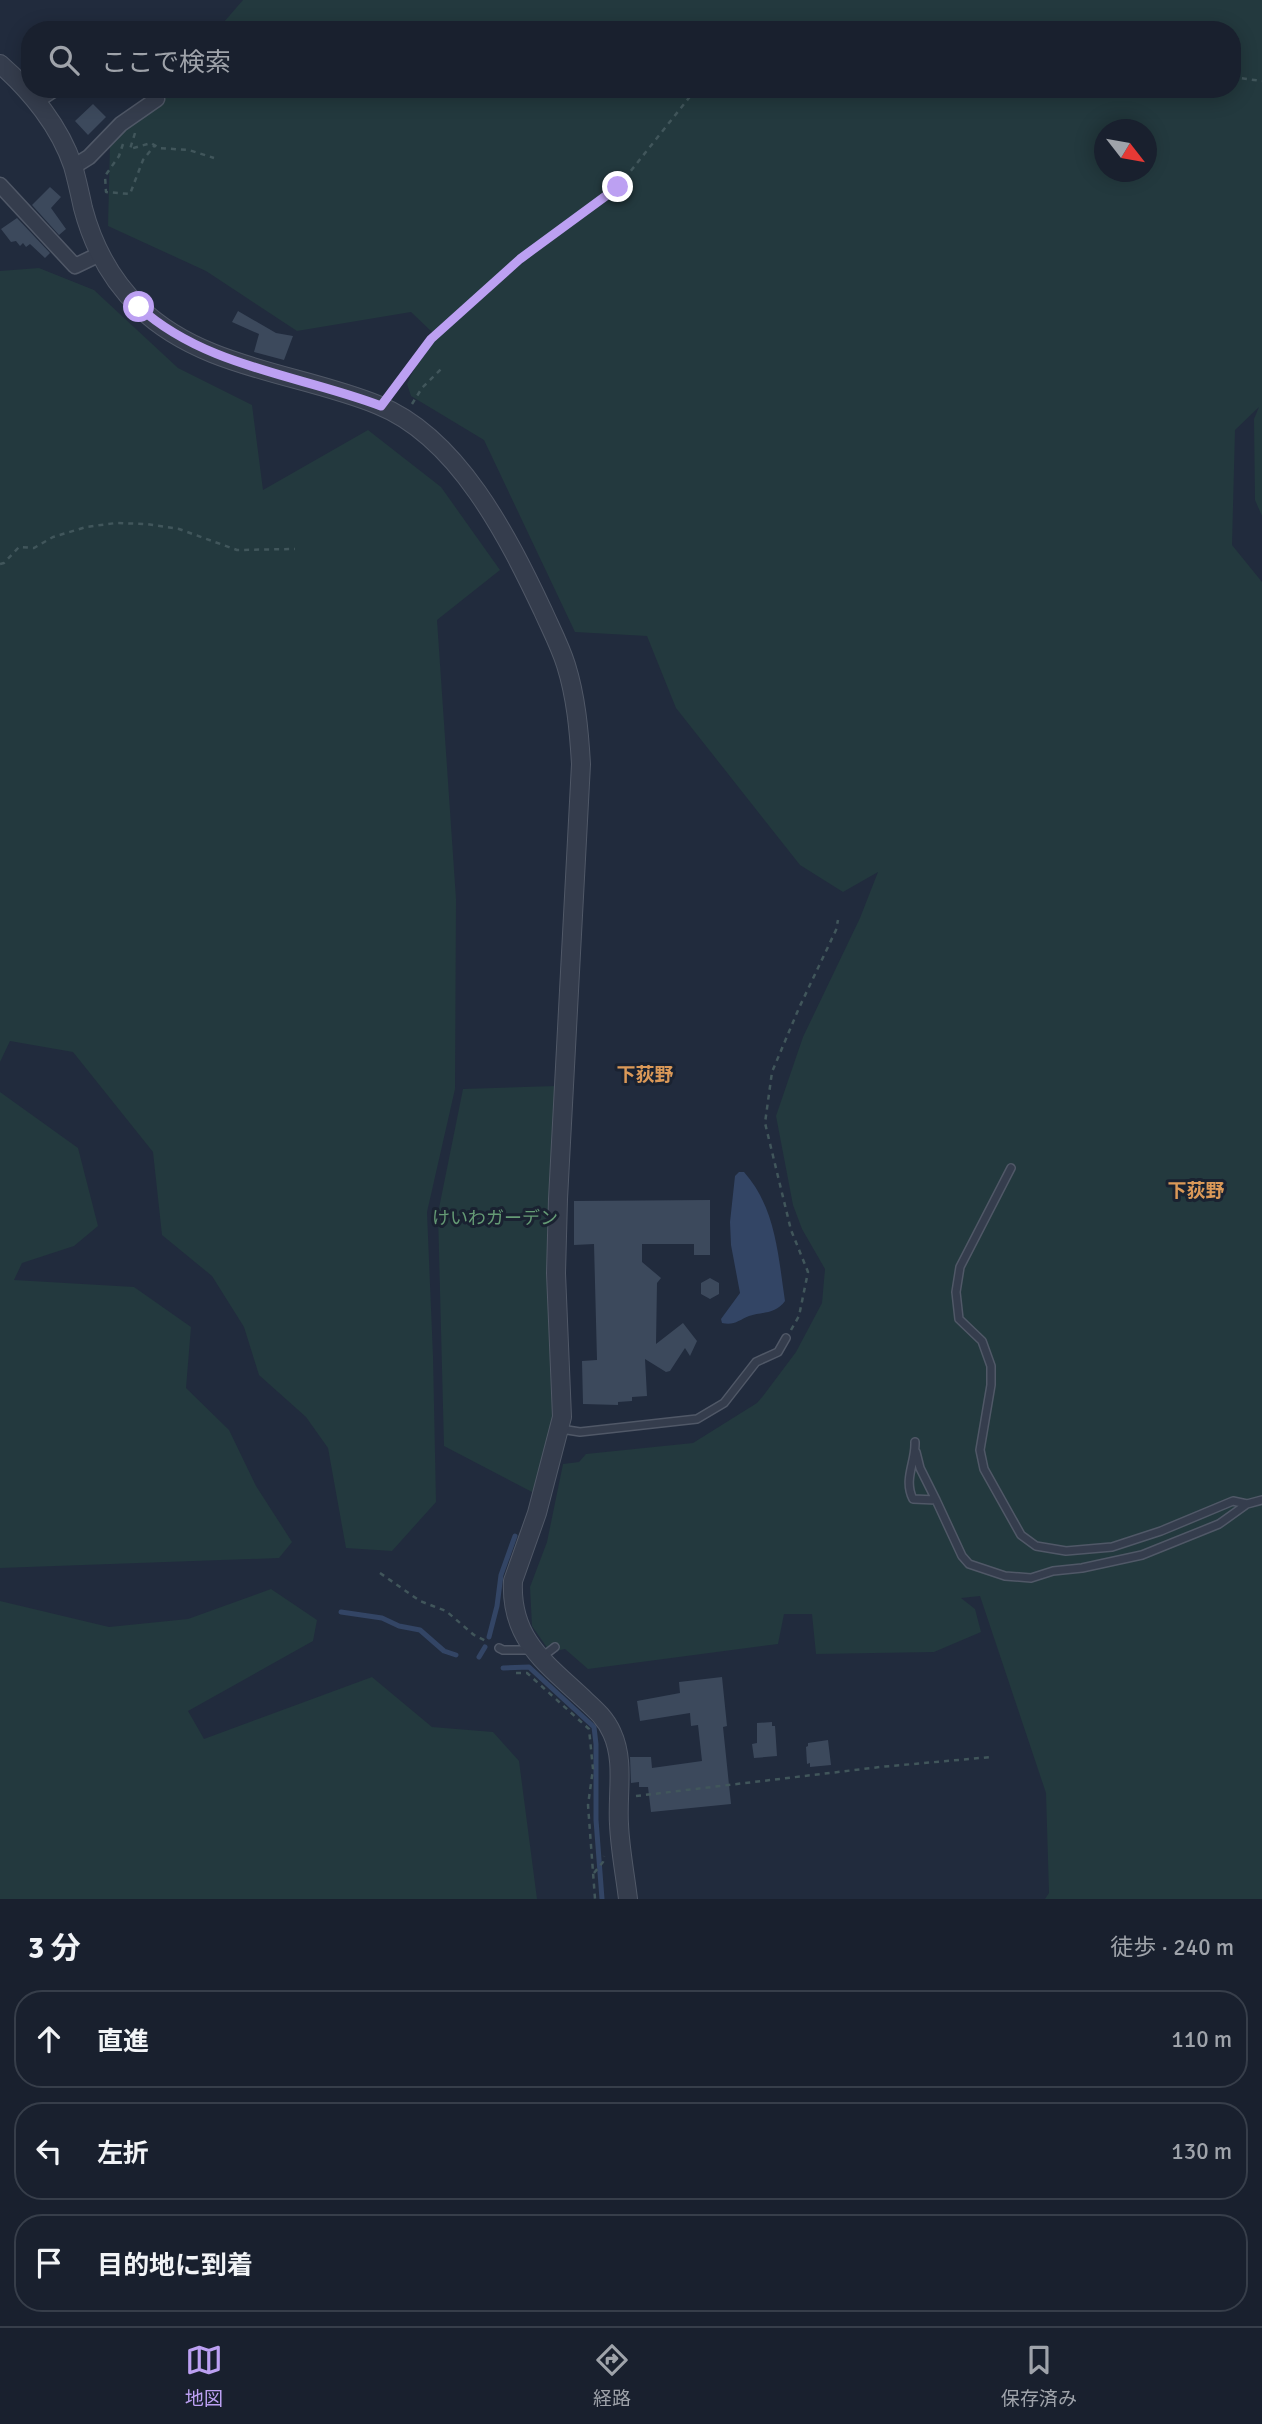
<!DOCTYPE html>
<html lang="ja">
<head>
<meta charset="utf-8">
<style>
	:root { --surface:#19202e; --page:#262d3a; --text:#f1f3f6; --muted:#9fa3aa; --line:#373e4a; --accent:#bca0f2 }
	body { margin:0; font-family:Signika,"Noto Sans JP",sans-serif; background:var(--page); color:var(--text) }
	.compass { position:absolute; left:1094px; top:119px; width:63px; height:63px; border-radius:50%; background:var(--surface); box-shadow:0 4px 18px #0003; rotate:121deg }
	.stop { position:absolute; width:21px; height:21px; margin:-16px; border:5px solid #bca0f2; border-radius:50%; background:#fff }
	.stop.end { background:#bca0f2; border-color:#fff; box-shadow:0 2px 7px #0008 }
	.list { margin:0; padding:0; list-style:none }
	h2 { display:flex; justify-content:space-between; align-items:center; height:91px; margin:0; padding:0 28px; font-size:30px }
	h2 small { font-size:23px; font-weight:400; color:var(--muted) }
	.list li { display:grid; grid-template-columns:46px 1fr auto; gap:21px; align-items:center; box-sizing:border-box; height:98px; margin:0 14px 14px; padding:0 14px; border:2px solid var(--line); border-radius:28px }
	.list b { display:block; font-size:26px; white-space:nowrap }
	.list em { font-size:23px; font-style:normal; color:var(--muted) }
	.icon { flex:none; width:38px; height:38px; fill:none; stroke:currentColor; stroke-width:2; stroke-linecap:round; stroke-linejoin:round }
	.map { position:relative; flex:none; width:1262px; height:1899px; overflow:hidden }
	.search { position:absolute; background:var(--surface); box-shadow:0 4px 18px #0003; left:21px; right:21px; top:21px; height:77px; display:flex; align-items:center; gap:18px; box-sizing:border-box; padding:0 24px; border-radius:28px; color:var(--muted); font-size:26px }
	.sheet { height:427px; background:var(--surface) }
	nav { display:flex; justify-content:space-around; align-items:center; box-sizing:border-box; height:98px; border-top:2px solid var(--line); background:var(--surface); font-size:19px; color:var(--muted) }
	nav a { display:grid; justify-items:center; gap:4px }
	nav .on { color:var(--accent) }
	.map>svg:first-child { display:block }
	.green { fill:#23393e; fill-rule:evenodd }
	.water { fill:#334565 }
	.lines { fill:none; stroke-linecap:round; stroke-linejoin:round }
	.stream { stroke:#334565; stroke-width:5 }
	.building { fill:#3c495c }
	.service-casing { stroke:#505867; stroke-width:10 }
	.minor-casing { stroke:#505867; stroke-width:17 }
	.tertiary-casing { stroke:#505867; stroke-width:20 }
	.path { stroke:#41565b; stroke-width:2.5; stroke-dasharray:5 5; stroke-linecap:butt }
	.service { stroke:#353d4d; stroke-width:7 }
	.minor { stroke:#353d4d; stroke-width:14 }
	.tertiary { stroke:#353d4d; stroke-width:18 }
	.route { stroke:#bca0f2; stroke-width:9 }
	.labels { text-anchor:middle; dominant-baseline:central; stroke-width:6; stroke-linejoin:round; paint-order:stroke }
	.park-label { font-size:18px; fill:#659b75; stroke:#1a2231 }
	.neighbourhood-label { font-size:19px; font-weight:bold; fill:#db9958; stroke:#1a2231 }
</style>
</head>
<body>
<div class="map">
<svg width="1262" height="1899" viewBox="0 0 1262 1899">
	<rect width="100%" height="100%" fill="#212b3d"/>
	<path class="green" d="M243,0H1262V516L1255,500L1254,419L1259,407L1235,430L1232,545L1262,582V1899H1045L1049,1893L1046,1793L980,1596L961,1598L975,1609L981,1632L934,1652L816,1654L812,1614H784L778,1644L588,1669L565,1649L550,1652L532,1626L530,1587L547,1542L563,1464L579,1462L586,1454L693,1443L757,1403L763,1396L796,1352L822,1303L825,1269L802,1229L793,1205L776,1116L803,1037L860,918L878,872L843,892L800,865L676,708L647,636L575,632L484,440L411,396L407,384L432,332L411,312L297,331L206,271L108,226L110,144L162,89H1232V30H217ZM1104,130H1146V172H1104Z
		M39,268L94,290L178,368L252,405L263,490L368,430L441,487L500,570L437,620L456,899L455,1089L427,1212L433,1356L436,1502L392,1551L346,1548L328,1448L306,1417L259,1375L244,1327L212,1276L162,1235L153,1152L73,1052L10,1041L0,1062V271Z
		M556,1086V1405L537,1491L532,1492L444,1446L438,1213L463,1089Z
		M0,1092L78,1148L98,1226L74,1246L22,1263L14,1280L134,1287L191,1327L186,1388L229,1430L256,1486L292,1542L279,1558L0,1568Z
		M271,1589L317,1620L313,1641L188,1711L204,1739L372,1677L432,1727L493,1732L519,1761L537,1899H0V1601L109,1627L188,1619Z"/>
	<path class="water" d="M739,1172H744C776,1208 778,1255 785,1301C776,1314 762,1312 749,1316C739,1320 734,1326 722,1323L721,1319L740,1293L731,1245L730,1222L735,1176Z"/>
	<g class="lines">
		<path class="stream" d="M341,1612L382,1618L399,1626L420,1630L444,1651L456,1655
			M489,1637L497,1606L501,1575L515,1536
			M479,1657L485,1647
			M503,1668L529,1667L594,1727L596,1744V1820L602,1899"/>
	</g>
	<path class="building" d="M93,104L106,117L88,135L75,121Z
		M50,187L61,197L51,208L66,229L59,235L32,205Z
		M17,218L50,253L45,258L30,244L26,247L23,243L20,246L16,241L11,242L1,229Z
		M238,311L276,333L293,336L284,360L254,352L259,334L232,322Z
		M710,1200V1255H694V1244H642V1262L661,1278L657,1283L656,1344L683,1323L697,1341L690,1356L685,1348L670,1371L666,1372L645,1359L647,1396L632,1397V1401L618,1402V1405L583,1404L582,1361L597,1360L594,1244L574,1245V1201Z
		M710,1278L719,1283V1294L710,1299L701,1294V1283Z
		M722,1677L727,1726L723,1727L731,1804L651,1812L648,1787H639V1782L631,1783L630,1757H651L652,1768L702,1761L698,1725L691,1726L690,1713L640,1721L637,1701L680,1693L679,1682Z
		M772,1722V1726H775L777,1756L754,1758L752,1744L757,1743V1723Z
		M828,1740L831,1765L810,1767V1763L807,1764L806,1747L808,1746V1743Z"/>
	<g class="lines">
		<defs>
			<path id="service" d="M38,104L61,89
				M1011,1168L960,1267L956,1292L959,1319L982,1341L991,1366V1385L980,1450L984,1469L1021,1535L1036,1546L1066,1551L1112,1547L1161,1531L1233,1501L1247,1504
				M561,1429L580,1432L697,1419L724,1403L756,1362L778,1352L786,1338
				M915,1442C916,1462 903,1479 913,1499L936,1500L962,1556L969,1564L1005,1576L1031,1578L1053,1571L1082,1568L1142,1555L1219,1524L1247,1504L1262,1500
				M916,1452L920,1468L936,1500
				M499,1648L503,1650H532
				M542,1657L555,1647"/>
			<path id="minor" d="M73,167L89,157L121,124L157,99L152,89
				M0,185L75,266L100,254"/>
			<path id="tertiary" d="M0,64C31,91 60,127 73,166C77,180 80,194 83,208C93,246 111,280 140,308C203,369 300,373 378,405C458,437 508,537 543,611C551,629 560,646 566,665C576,697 579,730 581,764L558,1199L556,1273L562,1417L537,1513L513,1581C510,1640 547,1664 585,1700C596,1710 606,1719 612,1733C625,1761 617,1794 619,1824C620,1849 625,1874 628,1899"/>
		</defs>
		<use href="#service" class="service-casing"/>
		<use href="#minor" class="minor-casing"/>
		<use href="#tertiary" class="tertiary-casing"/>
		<path class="path" d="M1232,77L1262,81
			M135,133L130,149L151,143L159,148L189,150L214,158
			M123,144L119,156L105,176L106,192L130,194L143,160L155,145
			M391,394L431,339L520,259L618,187L696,89
			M412,404L422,388L444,366
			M0,564L4,563L19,547L34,548L53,537L86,527L116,523L146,524L179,529L237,550L295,549
			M791,1330L799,1316L808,1272L791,1230L765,1123L772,1072L799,1008L836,930L838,920
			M380,1573L420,1601L446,1611L474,1635L488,1642
			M516,1673H527L589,1729L593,1769L588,1805L595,1899
			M636,1796L880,1767L991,1757
			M594,1873L603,1862L604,1856"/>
		<use href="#service" class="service"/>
		<use href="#minor" class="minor"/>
		<use href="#tertiary" class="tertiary"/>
	</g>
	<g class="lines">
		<path class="route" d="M139,307C205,367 300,375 381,406L431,339L520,259L618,187"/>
	</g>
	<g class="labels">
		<g class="park-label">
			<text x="495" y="1218">けいわガーデン</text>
		</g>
		<g class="neighbourhood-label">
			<text x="645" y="1075">下荻野</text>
			<text x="1196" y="1191">下荻野</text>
		</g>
	</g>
</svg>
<svg class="compass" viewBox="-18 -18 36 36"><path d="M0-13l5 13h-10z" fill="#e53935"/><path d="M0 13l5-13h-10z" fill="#9fa3aa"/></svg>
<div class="stop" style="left:139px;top:307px"></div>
<div class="stop end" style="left:618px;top:187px"></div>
<div class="search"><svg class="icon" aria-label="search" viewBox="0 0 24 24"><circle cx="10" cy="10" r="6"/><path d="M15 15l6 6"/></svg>ここで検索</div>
</div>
<section class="sheet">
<h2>3 分<small>徒歩 · 240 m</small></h2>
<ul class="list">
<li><svg class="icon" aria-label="ahead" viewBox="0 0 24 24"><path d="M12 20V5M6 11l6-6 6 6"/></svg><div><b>直進</b></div><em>110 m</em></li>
<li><svg class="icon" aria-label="left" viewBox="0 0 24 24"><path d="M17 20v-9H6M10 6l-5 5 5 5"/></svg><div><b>左折</b></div><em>130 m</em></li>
<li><svg class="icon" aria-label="arrive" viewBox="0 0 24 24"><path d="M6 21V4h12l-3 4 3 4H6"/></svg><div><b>目的地に到着</b></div></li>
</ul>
</section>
<nav>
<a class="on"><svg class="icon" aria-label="map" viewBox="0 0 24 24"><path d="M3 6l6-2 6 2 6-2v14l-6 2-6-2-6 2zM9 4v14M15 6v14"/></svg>地図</a>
<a><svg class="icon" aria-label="directions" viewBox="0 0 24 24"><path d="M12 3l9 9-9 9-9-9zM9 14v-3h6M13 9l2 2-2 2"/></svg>経路</a>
<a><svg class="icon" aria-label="saved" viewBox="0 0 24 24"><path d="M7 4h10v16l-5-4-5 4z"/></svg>保存済み</a>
</nav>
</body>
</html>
